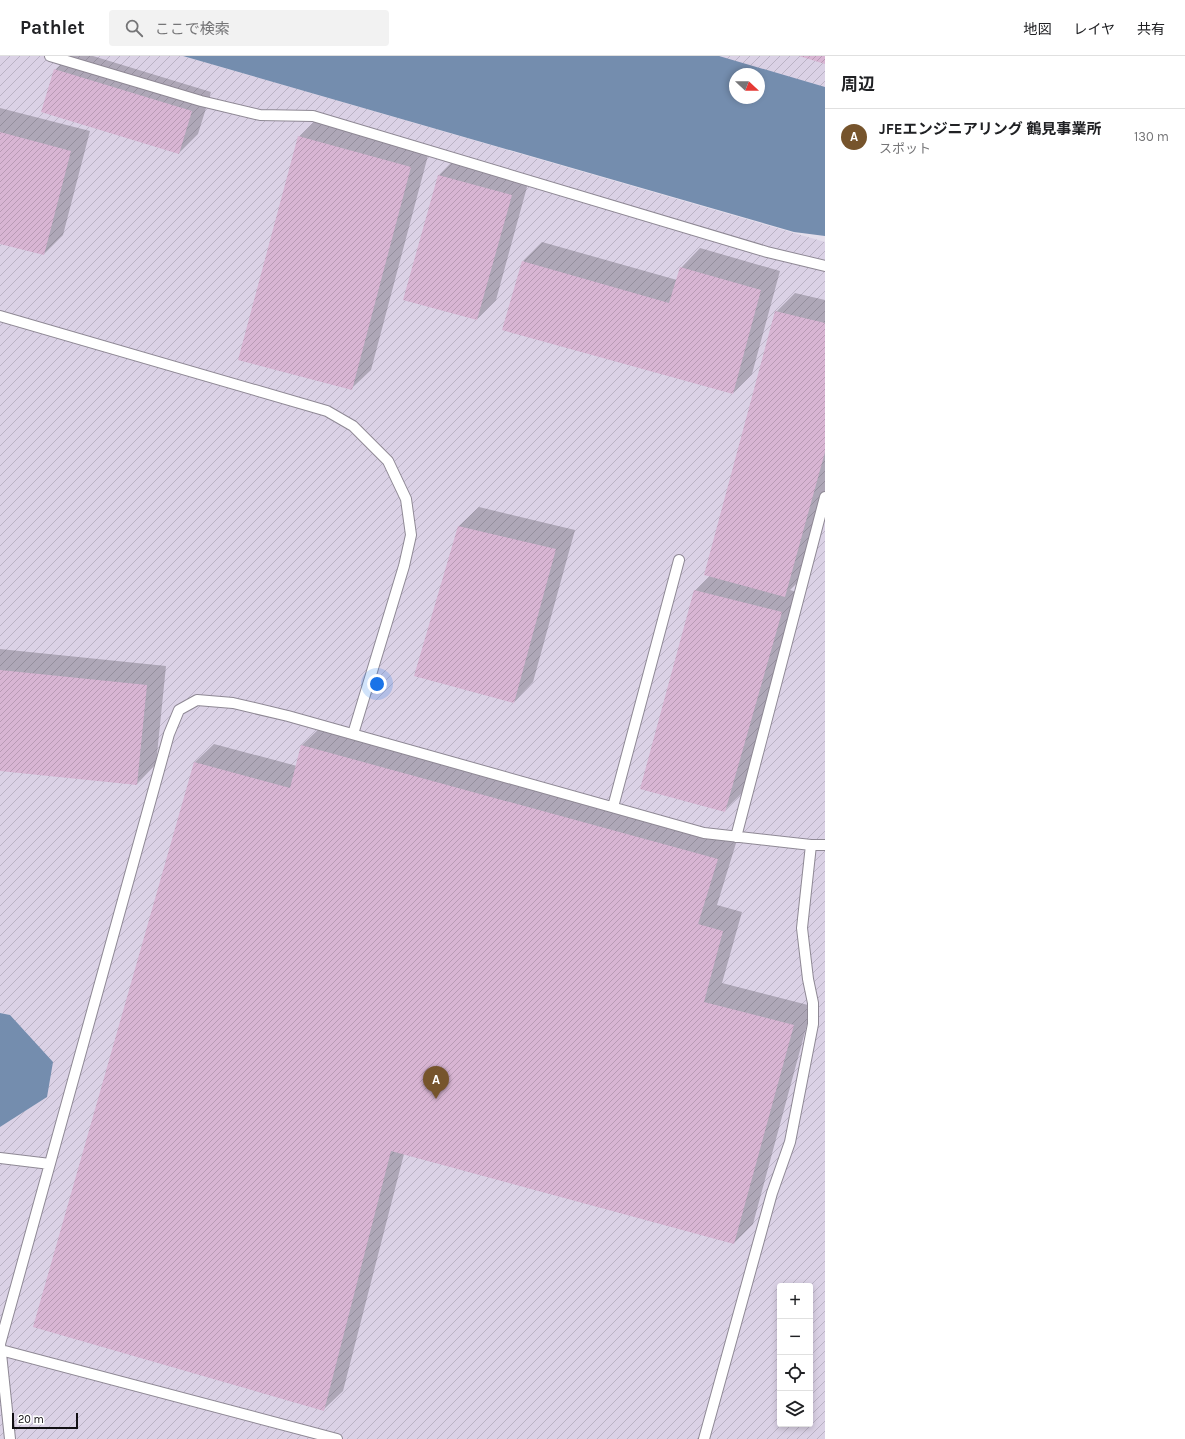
<!DOCTYPE html>
<html lang="ja">
<head>
<meta charset="utf-8">
<style>
	:root { --surface:#fff; --page:#f2f2f2; --text:#202124; --muted:#757577; --line:#e0e0e0; --accent:#76542c }
	body { margin:0; font-family:Karla,"Noto Sans JP",sans-serif; background:var(--page); color:var(--text) }
	.controls { position:absolute; right:12px; bottom:12px; display:grid; overflow:hidden; border-radius:4px; box-shadow:0 2px 6px #0003 }
	.controls button { width:36px; height:36px; display:grid; place-items:center; padding:0; border:0; border-bottom:1px solid var(--line); background:var(--surface); color:var(--text); font:20px sans-serif }
	.compass { position:absolute; left:729px; top:12px; width:36px; height:36px; border-radius:50%; background:var(--surface); box-shadow:0 2px 6px #0003; rotate:112deg }
	.scale { position:absolute; left:12px; bottom:10px; width:66px; box-sizing:border-box; padding-left:4px; border:2px solid #110f13; border-top:0; font-size:11px; line-height:14px; white-space:nowrap; color:#110f13; -webkit-text-stroke:3px #fff; paint-order:stroke }
	.you { position:absolute; left:377px; top:628px; width:14px; height:14px; margin:-10px; border:3px solid #fff; border-radius:50%; background:#1a73e8; box-shadow:0 0 0 6px #1a73e833 }
	.badge { display:grid; place-items:center; width:26px; height:26px; border-radius:50%; background:var(--accent); color:#fff; font-size:13px; font-weight:700 }
	.pin { position:absolute; translate:-50% -33px; filter:drop-shadow(0 1px 2px #0008) }
	.pin::after { content:''; position:absolute; top:21px; width:14px; height:12px; background:inherit; clip-path:polygon(0 0,100% 0,50% 100%) }
	.list { margin:0; padding:0; list-style:none }
	h2 { display:flex; justify-content:space-between; align-items:center; height:52px; margin:0; padding:0 16px; font-size:17px }
	h2 small { font-size:13px; font-weight:400; color:var(--muted) }
	.list li { display:grid; grid-template-columns:26px 1fr auto; gap:12px; align-items:center; box-sizing:border-box; height:56px; padding:0 16px; border-top:1px solid var(--line) }
	.list b { display:block; font-size:15px; white-space:nowrap }
	.list p { margin:0; font-size:13px; white-space:nowrap; color:var(--muted) }
	.list em { font-size:13px; font-style:normal; color:var(--muted) }
	.icon { flex:none; width:22px; height:22px; fill:none; stroke:currentColor; stroke-width:2; stroke-linecap:round; stroke-linejoin:round }
	.map { position:relative; flex:none; width:825px; height:1383px; overflow:hidden }
	header { display:flex; align-items:center; gap:24px; box-sizing:border-box; height:56px; padding:0 20px; background:var(--surface); border-bottom:1px solid var(--line) }
	header strong { font-size:19px }
	nav { display:flex; gap:22px; margin-inline-start:auto; font-size:14px }
	.search { width:280px; height:36px; background:var(--page); display:flex; align-items:center; gap:10px; box-sizing:border-box; padding:0 14px; border-radius:4px; color:var(--muted); font-size:15px }
	main { display:flex }
	aside { flex:1; background:var(--surface) }
	.map>svg:first-child { display:block }
	.industrial { fill:url(#industrial-furrows); fill-rule:evenodd }
	.water { fill:#748dae; fill-rule:evenodd }
	.shadow { fill:#0003 }
	.building { fill:url(#building-hatch) }
	.lines { fill:none; stroke-linecap:round; stroke-linejoin:round }
	.service-casing { stroke:#8f8995; stroke-width:12 }
	.service { stroke:#fff; stroke-width:10 }
</style>
</head>
<body>
<header>
<strong>Pathlet</strong>
<div class="search"><svg class="icon" aria-label="search" viewBox="0 0 24 24"><circle cx="10" cy="10" r="6"/><path d="M15 15l6 6"/></svg>ここで検索</div>
<nav><a>地図</a><a>レイヤ</a><a>共有</a></nav>
</header>
<main>
<div class="map">
<svg width="825" height="1383" viewBox="0 0 825 1383">
	<defs>
		<pattern id="industrial-furrows" width="10" height="10" patternUnits="userSpaceOnUse"><rect width="10" height="10" fill="#dad1e5"/><path d="M-1 1l2-2M0 10L10 0M9 11l2-2" fill="none" stroke="#bab2c4"/></pattern>
		<pattern id="building-hatch" width="6" height="6" patternUnits="userSpaceOnUse"><rect width="6" height="6" fill="#d8b5d3"/><path d="M-1 1l2-2M0 6l6-6M5 7l2-2" fill="none" stroke="#b89ab4"/></pattern>
	</defs>
	<rect width="100%" height="100%" fill="#e5dfec"/>
	<path class="industrial" d="M0,0H183L825,186V1383H0V1071L47,1041L10,959L0,957ZM780,1230H810V1368H780Z
		M702,0H825V34Z"/>
	<path class="water" d="M183,0H719L825,31V180L794,176ZM735,18H759V42H735Z
		M0,957L10,959L53,1006L47,1041L0,1071Z"/>
	<path class="shadow" d="M69,0H93L211,36L198,78L179,97L55,14Z
		M0,52L90,75L63,179L44,198L0,187Z
		M318,62L430,92L371,314L351,333L299,81Z
		M458,100L530,120L496,244L477,263L439,119Z
		M542,186L677,224L681,212L700,192L780,215L752,318L733,337L523,205Z
		M795,237L825,244V445L804,520L790,534L800,537L744,735L725,754L695,535L710,520L776,256Z
		M479,451L575,474L533,626L514,646L416,620L459,470Z
		M0,593L166,610L156,708L137,728L0,713Z
		M322,670L737,784L717,849L742,856L722,927L812,950L753,1168L734,1187L404,1098L343,1335L323,1354L194,707L214,688L297,710L302,689Z"/>
	<path class="building" d="M800,0H825V8L799,0Z
		M54,13L192,55L179,98L41,56Z
		M0,76L71,95L44,199L0,188Z
		M298,80L411,111L352,334L238,304Z
		M438,119L512,139L477,264L403,244Z
		M522,205L669,247L680,211L761,234L733,338L502,274Z
		M775,255L825,267V396L785,541L704,519Z
		M458,470L556,493L514,647L414,620Z
		M694,534L782,556L725,756L640,733Z
		M0,614L147,629L137,729L0,715Z
		M301,689L718,803L698,868L723,875L704,946L794,969L734,1188L391,1095L324,1355L33,1271L194,706L290,732Z"/>
	<g class="lines">
		<defs>
			<path id="service" d="M50,0L201,45L260,59L313,60L767,196L825,210
				M0,260L327,355L353,370L388,405L406,443L411,479L404,510L353,678
				M613,751L679,504
				M736,781L825,441
				M0,1102L50,1108
				M1,1294L337,1383
				M10,1383L0,1288L169,678L179,654L197,644L233,647L288,660L704,777L811,789H825
				M704,1383L772,1137L790,1086L813,968V947L808,923L802,872L811,789"/>
		</defs>
		<use href="#service" class="service-casing"/>
		<use href="#service" class="service"/>
	</g>
</svg>
<div class="controls">
<button>+</button>
<button>−</button>
<button><svg class="icon" aria-label="locate" viewBox="0 0 24 24"><circle cx="12" cy="12" r="6"/><path d="M12 2v4M12 18v4M2 12h4M18 12h4"/></svg></button>
<button><svg class="icon" aria-label="layers" viewBox="0 0 24 24"><path d="M12 4l9 5-9 5-9-5zM3 14l9 5 9-5"/></svg></button>
</div>
<svg class="compass" viewBox="-18 -18 36 36"><path d="M0-13l5 13h-10z" fill="#e53935"/><path d="M0 13l5-13h-10z" fill="#757577"/></svg>
<div class="scale">20 m</div>
<div class="you"></div>
<div class="pin badge" style="left:436px;top:1043px">A</div>
</div>
<aside>
<h2>周辺<small></small></h2>
<ul class="list">
<li><span class="badge">A</span><div><b>JFEエンジニアリング 鶴見事業所</b><p>スポット</p></div><em>130 m</em></li>
</ul>
</aside>
</main>
</body>
</html>
